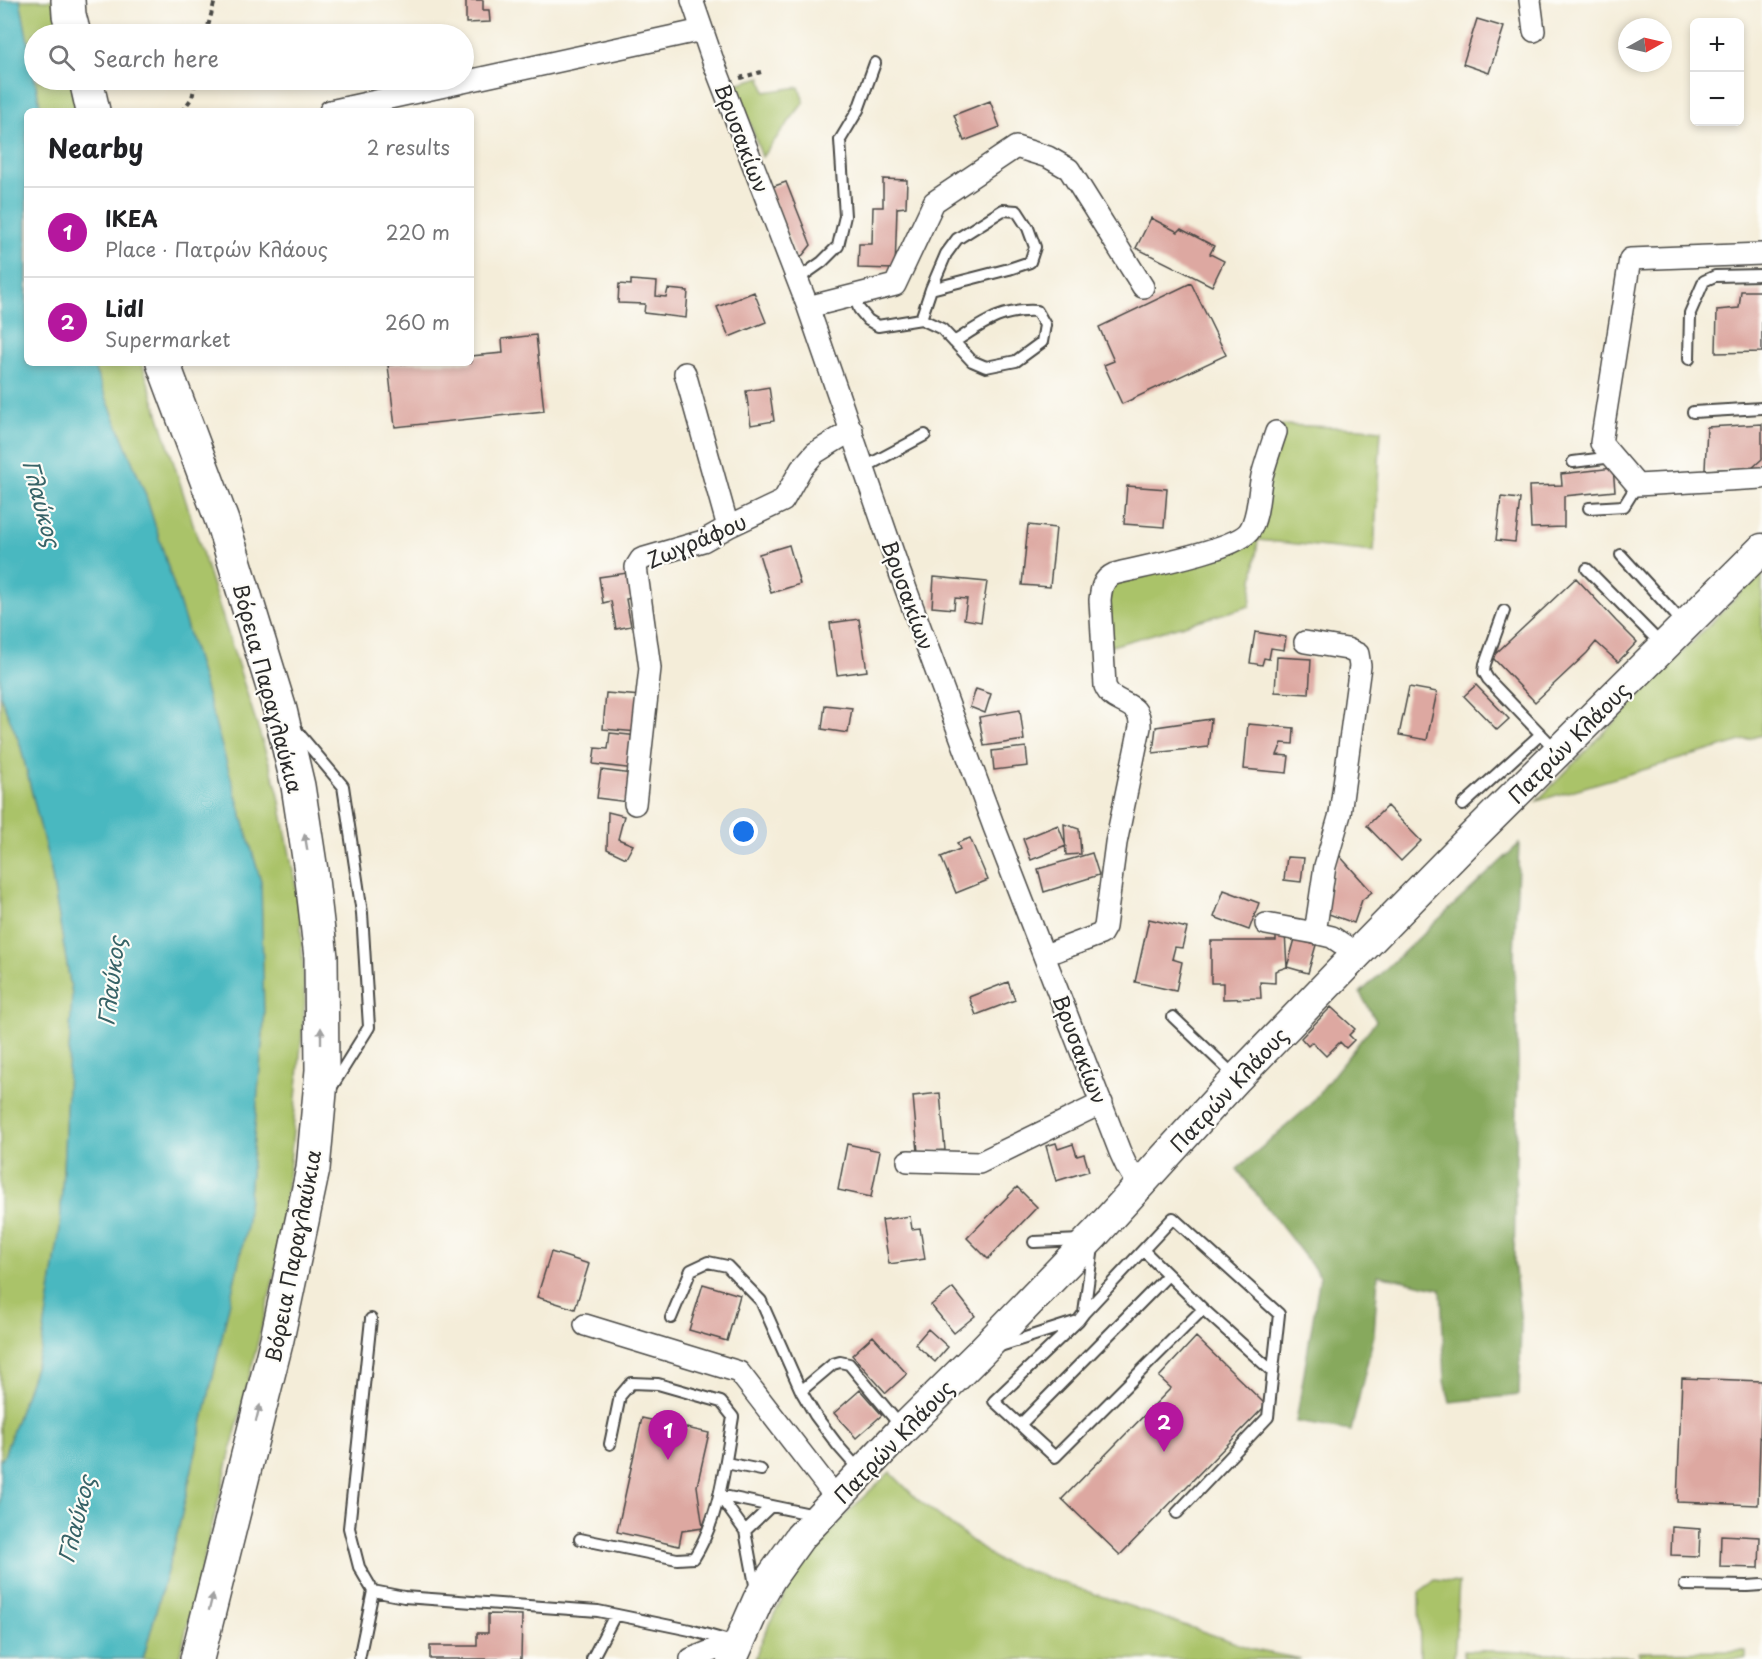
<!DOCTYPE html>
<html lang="en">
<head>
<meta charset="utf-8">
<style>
	:root { --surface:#fff; --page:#f2f2f2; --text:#202124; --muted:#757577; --line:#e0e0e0; --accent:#b5179e }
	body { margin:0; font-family:"Playpen Sans",sans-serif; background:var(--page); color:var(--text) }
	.controls { position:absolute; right:18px; top:18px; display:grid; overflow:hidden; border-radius:9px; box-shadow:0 3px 9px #0003 }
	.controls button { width:54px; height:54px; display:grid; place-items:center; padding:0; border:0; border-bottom:2px solid var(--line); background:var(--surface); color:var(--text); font:30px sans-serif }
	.compass { position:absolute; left:1618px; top:18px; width:54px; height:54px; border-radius:50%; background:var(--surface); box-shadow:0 3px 9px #0003; rotate:82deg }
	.you { position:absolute; left:744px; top:832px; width:21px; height:21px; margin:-15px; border:4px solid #fff; border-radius:50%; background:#1a73e8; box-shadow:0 0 0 9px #1a73e833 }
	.badge { display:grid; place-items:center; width:39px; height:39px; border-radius:50%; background:var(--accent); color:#fff; font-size:20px; font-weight:700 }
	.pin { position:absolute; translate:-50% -50px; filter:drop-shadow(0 2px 3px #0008) }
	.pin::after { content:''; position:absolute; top:32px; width:21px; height:18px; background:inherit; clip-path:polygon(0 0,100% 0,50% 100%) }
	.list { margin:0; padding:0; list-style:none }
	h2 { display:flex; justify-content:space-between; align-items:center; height:78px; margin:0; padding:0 24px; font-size:26px }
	h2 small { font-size:20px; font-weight:400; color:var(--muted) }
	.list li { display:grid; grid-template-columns:39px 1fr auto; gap:18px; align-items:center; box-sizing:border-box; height:90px; padding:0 24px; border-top:2px solid var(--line) }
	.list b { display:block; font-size:22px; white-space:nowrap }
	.list p { margin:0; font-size:20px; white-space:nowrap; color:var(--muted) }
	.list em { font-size:20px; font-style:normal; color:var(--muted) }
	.icon { flex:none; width:33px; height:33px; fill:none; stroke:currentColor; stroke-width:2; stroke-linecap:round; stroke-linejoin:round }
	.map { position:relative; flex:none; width:1762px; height:1659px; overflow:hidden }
	.search { position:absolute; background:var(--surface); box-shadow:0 3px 9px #0003; left:24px; top:24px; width:450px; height:66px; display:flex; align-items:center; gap:15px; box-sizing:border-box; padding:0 21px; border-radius:33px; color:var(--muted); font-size:22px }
	.panel { position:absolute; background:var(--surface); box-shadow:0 3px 9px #0003; left:24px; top:108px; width:450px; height:258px; border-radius:9px }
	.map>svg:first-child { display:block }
	.green { fill:#aac369; stroke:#6a774a; stroke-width:1.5 }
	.forest { fill:#87a95d; stroke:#596a44; stroke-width:1.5 }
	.water { fill:#49b8c0; stroke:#3a7276; stroke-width:1.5 }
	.building { fill:#dda8a1 }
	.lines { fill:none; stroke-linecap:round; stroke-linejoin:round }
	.service-casing { stroke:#494845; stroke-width:14 }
	.minor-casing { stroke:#494845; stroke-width:24 }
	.secondary-casing { stroke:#494845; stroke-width:33 }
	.primary-casing { stroke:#494845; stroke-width:36 }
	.path { stroke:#494845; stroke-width:4; stroke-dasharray:4.5 4.5; stroke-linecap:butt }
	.service { stroke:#fff; stroke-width:10 }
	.minor { stroke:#fff; stroke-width:21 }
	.secondary { stroke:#fff; stroke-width:30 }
	.primary { stroke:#fff; stroke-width:33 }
	.oneway { fill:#a0a0a0 }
	.labels { text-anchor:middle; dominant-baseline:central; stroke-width:4.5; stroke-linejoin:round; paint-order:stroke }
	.street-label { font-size:21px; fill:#2b2b2b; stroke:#fdfcf7 }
	.water-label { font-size:22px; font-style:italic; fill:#376367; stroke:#fdfcf7 }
</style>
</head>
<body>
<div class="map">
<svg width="1762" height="1659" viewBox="0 0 1762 1659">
	<rect width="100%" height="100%" fill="#fdfcf7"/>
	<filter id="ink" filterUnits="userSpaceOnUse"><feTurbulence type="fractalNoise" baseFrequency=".0167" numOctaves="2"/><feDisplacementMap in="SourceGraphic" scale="12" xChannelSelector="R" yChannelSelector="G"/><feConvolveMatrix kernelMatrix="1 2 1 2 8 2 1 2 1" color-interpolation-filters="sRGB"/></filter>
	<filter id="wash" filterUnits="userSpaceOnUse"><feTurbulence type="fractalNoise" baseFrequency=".008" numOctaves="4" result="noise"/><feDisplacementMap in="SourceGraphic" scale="24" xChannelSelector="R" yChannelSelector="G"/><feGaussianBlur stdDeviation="1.35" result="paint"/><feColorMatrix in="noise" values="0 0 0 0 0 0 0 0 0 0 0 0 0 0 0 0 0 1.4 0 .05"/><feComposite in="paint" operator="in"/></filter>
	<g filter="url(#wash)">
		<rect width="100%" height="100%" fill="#f4edd9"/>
		<path class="green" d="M20,0H73L77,34H34V80H83L88,111H41Z
			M761,77L765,92L799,87L804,102L762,157L736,84Z
			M92,363H142L278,791L300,908L305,1002L290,1163L276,1269L179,1659H143L178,1531L246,1230L264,1022L261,882L196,657L145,493Z
			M1282,425L1360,428L1381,430L1374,552L1258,540L1250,606L1108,647L1109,580L1252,536Z
			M1762,570V735L1537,801L1762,571Z
			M0,695L20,744L51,870L72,994L60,1229L41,1350L4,1456L0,1461Z
			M890,1472L917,1499L997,1560L1259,1651L1301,1659H755C773,1607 803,1561 840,1521C855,1504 873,1488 890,1472Z
			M1435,1580L1459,1583L1454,1659H1420L1419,1592Z
			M1464,1650L1633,1656L1632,1659H1464Z
			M1746,1651V1659H1639V1652Z"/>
		<path class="forest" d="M1519,844L1514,954L1518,1060L1514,1261L1521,1323L1519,1395L1450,1402L1445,1381L1441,1289L1378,1275L1374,1335L1351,1431L1296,1422L1320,1276L1237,1169L1308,1107L1376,1021L1360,993Z"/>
		<path class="water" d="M0,0H20L41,111H27V363H92L145,493L196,657L261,882L264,1022L246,1230L178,1531L143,1659H0V1461L4,1456L41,1350L60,1229L72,994L51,870L20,744L0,695Z"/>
		<g id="blocks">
			<path class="building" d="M466,0H483V10H489L490,22L466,23Z
				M1477,19L1504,27L1489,73L1463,64Z
				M990,101L1000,127L964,141L954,115Z
				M883,179L907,180L906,207L897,208L895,269L858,268L859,244H872L873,207H883Z
				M786,182L811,245L798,261L769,188Z
				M1151,218L1178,232L1181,229L1214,246L1210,254L1224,261L1212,286L1136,248Z
				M631,280L657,282L656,296L666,297L668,289L688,291L686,318L644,313L645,304L618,303L619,284L631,285Z
				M1191,283L1226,355L1122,404L1104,365L1114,361L1099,327Z
				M1741,291H1762V352L1716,353L1717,310L1739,308Z
				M754,292L766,322L729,337L717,307Z
				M536,335L544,411L395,427L388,365L411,363H471V356L503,353L502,339Z
				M769,387L774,421L751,425L746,391Z
				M1762,424V459L1752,468L1705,470L1707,427Z
				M1613,468L1615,491L1564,496V527L1531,528L1529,486L1562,485L1561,474Z
				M1127,486L1167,489L1164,527L1124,524Z
				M1501,497L1520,499L1515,542L1496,540Z
				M1028,525L1056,528L1050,587L1022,585Z
				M789,545L800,584L771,593L759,554Z
				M627,573L632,598L626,599L631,626L616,629L611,601L603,603L599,577Z
				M934,577L987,582L981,622L964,619L967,599L955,598L954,609L932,607Z
				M1576,578L1616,621L1637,642L1618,662L1596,642L1587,653L1535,702L1492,657Z
				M859,619L867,671L837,675L830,623Z
				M1255,632L1286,637L1284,650L1271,648L1269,659L1264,658L1262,665L1250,663Z
				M1277,657L1311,659L1309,694L1275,692Z
				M1476,685L1509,719L1497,730L1464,696Z
				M1409,687L1437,692L1427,740L1399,735Z
				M976,689L991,694L985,713L970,707Z
				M606,693L641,696L638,732L603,729Z
				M825,705L852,708L848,733L822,729Z
				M1020,710L1024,740L984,746L979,717Z
				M1211,719L1208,747L1153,753L1156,727Z
				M1248,724L1294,728L1293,744L1282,743L1277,755L1289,756L1287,773L1244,769Z
				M610,733L639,736L635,769L593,764L595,748L608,749Z
				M1026,747L1028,766L994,770L992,751Z
				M601,770L632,774L628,802L597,798Z
				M1387,806L1421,841L1401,861L1367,826Z
				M608,812L624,816L618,839L633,845L626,858L607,849Z
				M1064,824L1079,829L1081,854L1066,855Z
				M1058,825L1066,846L1031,860L1023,839Z
				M970,838L988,880L956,893L941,857L960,849L957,843Z
				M1092,853L1099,875L1044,892L1038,869Z
				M1338,854L1372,892L1362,900L1354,923L1326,913L1329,890Z
				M1287,857L1304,858L1301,882L1284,880Z
				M1224,890L1259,903L1249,930L1214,917Z
				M1149,919L1187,928L1182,948L1175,947L1172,959L1182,962L1176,991L1135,982Z
				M1285,933L1287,967L1275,971V983L1260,982L1261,998L1223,999V983H1211V941H1276V934Z
				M1295,939L1316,945L1308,973L1287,967Z
				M1008,982L1015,1000L976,1015L969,997Z
				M1331,1007L1355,1029L1349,1035L1354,1040L1346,1048L1340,1042L1326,1056L1312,1042L1308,1046L1301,1038Z
				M940,1093L945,1150L918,1152L913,1096Z
				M1056,1143L1058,1149L1073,1144L1077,1156L1084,1154L1089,1171L1056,1181L1046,1146Z
				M847,1144L880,1151L871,1197L838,1190Z
				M1017,1187L1037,1207L988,1259L967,1238Z
				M910,1216L912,1229L920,1228L925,1259L889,1264L882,1220Z
				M551,1252L589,1264L575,1309L537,1297Z
				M703,1284L740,1295L727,1341L689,1330Z
				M953,1288L975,1316L954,1333L931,1305Z
				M928,1329L948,1347L935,1362L915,1344Z
				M873,1336L907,1374L886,1393L852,1355Z
				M1196,1337L1266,1405L1120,1555L1062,1499L1171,1388L1159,1377Z
				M1682,1378L1762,1381L1758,1505L1677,1502Z
				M860,1390L882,1415L856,1438L834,1413Z
				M642,1418L709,1433L697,1486L703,1528L682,1531L679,1546L617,1532Z
				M1672,1527L1700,1529L1699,1556L1671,1555Z
				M1721,1535L1760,1537L1759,1568L1720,1567Z
				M488,1614L522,1615L521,1659H430V1646H477V1633H488Z"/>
		</g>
	</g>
	<g filter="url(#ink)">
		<use href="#blocks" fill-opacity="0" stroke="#494845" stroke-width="1.5"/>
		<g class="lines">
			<defs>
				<path id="service" d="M798,279L822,262L838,246L845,216L840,140L858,110L875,63
					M854,295L859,309L868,320L878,326L921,319L942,329L972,361L986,367L1016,361L1042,342L1045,325L1037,311C1000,309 984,323 954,342
					M921,319L931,289L946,254L957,239L1003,210L1017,211L1028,228L1035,247L1030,262L1009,269L931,289
					M1689,359L1690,313L1704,281L1715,276L1762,275
					M1693,412L1762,408
					M1573,462L1613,457
					M865,467L925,435
					M1589,508L1624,506L1637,485
					M1621,555L1683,623
					M1587,569L1663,646
					M1504,611L1485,664L1484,672L1488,679L1556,750
					M295,729L343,786L362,913L369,1027L331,1088
					M1463,805L1541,734
					M1173,1017L1236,1077
					M1034,1242L1081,1240
					M1143,1250L1203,1309
					M1084,1313L1173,1218L1279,1314L1268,1417L1177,1513
					M671,1318L691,1270L708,1262L727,1266L761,1301L801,1391L815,1415L839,1447L861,1472
					M371,1319L349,1528L359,1567L373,1591L404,1597L598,1611L690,1630L729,1641
					M1078,1321L994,1401L1055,1457L1203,1309L1273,1372
					M997,1347L1078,1321L1084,1313L1093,1247
					M801,1391L833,1364L840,1362L849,1364L903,1429
					M1020,1425L1168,1275
					M726,1463L761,1470
					M719,1495L745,1531L756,1590
					M719,1495L815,1515
					M745,1531L771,1506
					M580,1539L677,1559L694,1558C720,1517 725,1465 733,1417L721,1402L658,1384L631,1383L620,1396L610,1444
					M1685,1585L1747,1586L1762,1585
					M359,1659L373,1591
					M592,1659L615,1615"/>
				<path id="minor" d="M692,0L713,61L808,307L900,573L941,684L994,827L1120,1152L1126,1165L1138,1185
					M1530,0L1534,31
					M330,111L702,30
					M1762,254L1630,259L1601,443L1637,485L1762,478
					M808,307L895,285L934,202L1016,147L1048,157L1069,169L1143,287
					M685,373L728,527
					M1305,642L1347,649L1358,654L1360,666L1340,814L1325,866L1315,933L1332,937L1357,954
					M635,804L650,668L636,567L641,559L703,541L728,527L783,501L801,469L815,453L852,430
					M1266,924L1315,933
					M1045,955L1101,934L1105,927L1116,843L1140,727C1141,698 1114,708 1105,686L1100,600C1101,588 1103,579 1114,574C1140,567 1238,550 1250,530C1259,515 1258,494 1262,476C1266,461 1271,447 1276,432
					M908,1161L979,1163L1102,1103
					M585,1325L739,1372L837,1499
					M691,1659L721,1647L739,1643"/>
				<path id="secondary" d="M732,1659L758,1600L770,1579L800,1537L903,1429L980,1353L1095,1234L1237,1078L1357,954L1466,843L1762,549"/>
				<path id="primary" d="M68,0L69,15L74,34
					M86,80L93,111
					M163,363L222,521L280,710L298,786L311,871L321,957L322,1070L313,1169L277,1339L197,1659"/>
			</defs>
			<use href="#service" class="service-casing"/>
			<use href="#minor" class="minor-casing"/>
			<use href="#secondary" class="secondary-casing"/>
			<use href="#primary" class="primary-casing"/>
			<path class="path" d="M206,34L215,0
				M740,78L761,72
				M182,111L192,98L196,80"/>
			<use href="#service" class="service"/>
			<use href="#minor" class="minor"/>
			<use href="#secondary" class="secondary"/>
			<use href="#primary" class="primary"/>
		</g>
		<defs><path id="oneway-solid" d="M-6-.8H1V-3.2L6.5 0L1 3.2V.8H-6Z" transform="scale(1.5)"/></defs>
		<g class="oneway">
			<use href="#oneway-solid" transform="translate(306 842) rotate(-99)"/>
			<use href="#oneway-solid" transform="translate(321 1036) rotate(-90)"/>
			<use href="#oneway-solid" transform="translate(258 1413) rotate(-76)"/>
			<use href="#oneway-solid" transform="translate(211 1602) rotate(-76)"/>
		</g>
	</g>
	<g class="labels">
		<g class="street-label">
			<text transform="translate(743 138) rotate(69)">Βρυσακίων</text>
			<text transform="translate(696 540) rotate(-23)">Ζωγράφου</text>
			<text transform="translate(909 595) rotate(70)">Βρυσακίων</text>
			<text transform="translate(269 688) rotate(75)">Βόρεια Παραγλαύκια</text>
			<text transform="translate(1568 742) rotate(-45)">Πατρών Κλάους</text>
			<text transform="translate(1081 1049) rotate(69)">Βρυσακίων</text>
			<text transform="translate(1228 1089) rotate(-47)">Πατρών Κλάους</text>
			<text transform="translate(292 1256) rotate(-79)">Βόρεια Παραγλαύκια</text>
			<text transform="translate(893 1441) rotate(-46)">Πατρών Κλάους</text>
		</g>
		<g class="water-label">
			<text transform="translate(43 503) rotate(75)">Γλαύκος</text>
			<text transform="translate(110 981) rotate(-83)">Γλαύκος</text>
			<text transform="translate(75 1519) rotate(-76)">Γλαύκος</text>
		</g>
	</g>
</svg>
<div class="controls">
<button>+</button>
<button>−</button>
</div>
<svg class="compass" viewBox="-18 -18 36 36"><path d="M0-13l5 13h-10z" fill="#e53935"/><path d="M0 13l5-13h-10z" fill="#757577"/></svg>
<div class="you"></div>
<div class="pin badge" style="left:668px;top:1460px">1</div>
<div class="pin badge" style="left:1164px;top:1452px">2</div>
<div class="search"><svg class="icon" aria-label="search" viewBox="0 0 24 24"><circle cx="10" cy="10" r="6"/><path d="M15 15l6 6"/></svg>Search here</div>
<section class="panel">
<h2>Nearby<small>2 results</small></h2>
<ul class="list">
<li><span class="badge">1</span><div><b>IKEA</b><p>Place · Πατρών Κλάους</p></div><em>220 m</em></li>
<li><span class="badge">2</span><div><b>Lidl</b><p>Supermarket</p></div><em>260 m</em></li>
</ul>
</section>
</div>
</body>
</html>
